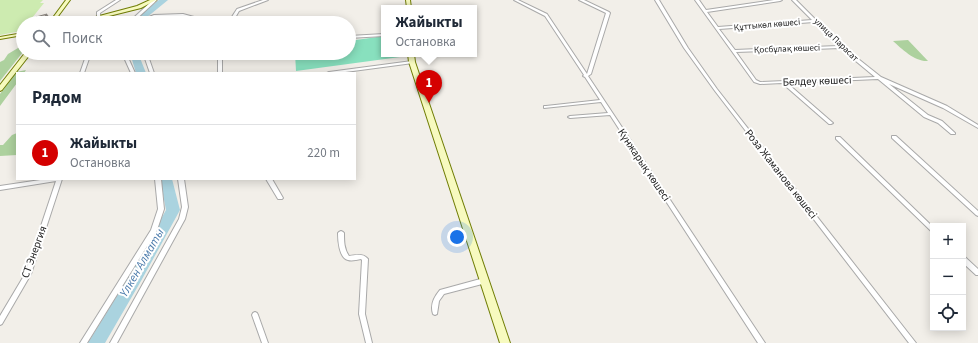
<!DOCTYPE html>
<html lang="ru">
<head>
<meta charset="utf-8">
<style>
	:root { --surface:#fff; --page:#f6f6f7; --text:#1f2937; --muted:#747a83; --line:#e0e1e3; --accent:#d40000 }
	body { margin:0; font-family:"Source Sans 3",sans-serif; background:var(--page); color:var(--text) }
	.controls { position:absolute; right:12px; bottom:12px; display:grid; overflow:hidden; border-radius:0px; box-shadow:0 2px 10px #0003 }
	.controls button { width:36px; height:36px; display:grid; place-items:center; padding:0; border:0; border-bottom:1px solid var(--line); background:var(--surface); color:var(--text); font:20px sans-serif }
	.you { position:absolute; left:457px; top:237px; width:14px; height:14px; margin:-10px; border:3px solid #fff; border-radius:50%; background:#1a73e8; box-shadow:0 0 0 6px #1a73e833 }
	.badge { display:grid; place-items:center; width:26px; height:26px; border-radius:50%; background:var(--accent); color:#fff; font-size:13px; font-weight:700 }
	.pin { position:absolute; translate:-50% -33px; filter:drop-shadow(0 1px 2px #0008) }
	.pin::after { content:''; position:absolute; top:21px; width:14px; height:12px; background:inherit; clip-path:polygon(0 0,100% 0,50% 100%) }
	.popup { position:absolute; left:381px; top:5px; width:96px; height:52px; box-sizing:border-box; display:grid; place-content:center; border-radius:0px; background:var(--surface); filter:drop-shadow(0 1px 3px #0005); font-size:13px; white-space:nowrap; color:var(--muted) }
	.popup b { font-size:15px; color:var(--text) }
	.popup::after { content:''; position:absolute; left:50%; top:100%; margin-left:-8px; border:8px solid transparent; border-top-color:var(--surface) }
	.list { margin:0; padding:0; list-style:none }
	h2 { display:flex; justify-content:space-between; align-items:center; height:52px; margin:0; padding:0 16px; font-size:17px }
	h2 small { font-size:13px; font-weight:400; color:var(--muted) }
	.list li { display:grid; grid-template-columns:26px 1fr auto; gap:12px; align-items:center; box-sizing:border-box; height:56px; padding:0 16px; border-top:1px solid var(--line) }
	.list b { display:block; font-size:15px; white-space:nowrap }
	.list p { margin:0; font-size:13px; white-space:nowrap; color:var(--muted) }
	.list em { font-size:13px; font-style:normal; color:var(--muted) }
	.icon { flex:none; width:22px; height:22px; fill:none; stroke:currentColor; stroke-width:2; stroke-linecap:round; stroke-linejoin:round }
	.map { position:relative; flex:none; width:978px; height:343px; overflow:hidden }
	.search { position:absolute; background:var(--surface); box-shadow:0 2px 10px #0003; left:16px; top:16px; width:340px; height:44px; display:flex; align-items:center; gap:10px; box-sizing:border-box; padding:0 14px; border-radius:22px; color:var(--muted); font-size:15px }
	.panel { position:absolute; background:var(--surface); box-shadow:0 2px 10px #0003; left:16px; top:72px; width:340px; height:108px; border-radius:0px }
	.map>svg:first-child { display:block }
	.grass { fill:#cdebb0 }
	.forest { fill:#add19e }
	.pitch { fill:#88e0be }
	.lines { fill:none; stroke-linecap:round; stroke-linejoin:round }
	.river { fill:#aad3df; fill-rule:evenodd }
	.street-casing { stroke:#a9a9a9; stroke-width:2 }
	.secondary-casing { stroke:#707d05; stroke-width:2 }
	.street { fill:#fff; fill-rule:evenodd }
	.secondary { fill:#f7fabf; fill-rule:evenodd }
	.shaded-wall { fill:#8b8681 }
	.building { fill:#c7bfb8; stroke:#8b8681 }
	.labels { text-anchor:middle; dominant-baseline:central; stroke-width:4; stroke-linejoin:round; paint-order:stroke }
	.far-street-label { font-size:9px; fill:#222; stroke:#fff }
	.street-label { font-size:11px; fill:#222; stroke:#fff }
	.water-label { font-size:12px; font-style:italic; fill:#4a7aab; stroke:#fff }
</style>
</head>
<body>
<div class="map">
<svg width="978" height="343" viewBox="0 0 978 343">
	<rect width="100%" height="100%" fill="#f2efe9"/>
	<path class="grass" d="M0,0H43L40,3H44L28,23H23V29L21,31L0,35Z"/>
	<path class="forest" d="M908,40L928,61C915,62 902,49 893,41Z
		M18,48H23V52L0,81V62L4,60L8,54Z
		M26,70L24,73H17V83L0,106V94L16,72Z
		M17,133V155L0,156V145H3L12,135Z"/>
	<path class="pitch" d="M384,36V54H399L400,57L296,71L295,53H349V41Z"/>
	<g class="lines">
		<path class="river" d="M159,0H168L146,18L142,23H134L140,14Z
			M130,53H138L146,73H136Z
			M160,179H172L180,210L141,281L105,343H88L131,273L166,210Z"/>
		<defs>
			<path id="street" d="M116,0H120L100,13L101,23H97V12Z
				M153,0H157L132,23H128Z
				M263,0H268L239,11L232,23H228L237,9Z
				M514,0H518L547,14L587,74L606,13L579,0H584L609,12L610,13L591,74L588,76L765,343H758L610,115L570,118L568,117L570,116L608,113L601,102L544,108V106H546L600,100L585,77L583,76L584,75L545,16Z
				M655,0H659L688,48L717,89L916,343H909L715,91L684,48Z
				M695,0H699L706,10L774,0H782L780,1L707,12L718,27L812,20L792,0H796L816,20H817V21L842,46L881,77L947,106L978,125V128L943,108L889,84L928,115L942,121L955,133V134H951L938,123L924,117L878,79L787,83L833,123L831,124H829L782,83L760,84L754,82ZM814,22L838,46L735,50L719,29ZM840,48L875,77L760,82L756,80L736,52Z
				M183,14L216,23H210L183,16L155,17L151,19L149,23H145L149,17L154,15Z
				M384,34V36L349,38V36Z
				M87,53H91L84,73H80Z
				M122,53H126L135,73H131Z
				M143,53H147L154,73H150Z
				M218,53H222V73H218Z
				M412,61H413V63L338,73H327L329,72Z
				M892,136H896L978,211V216L976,215L892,138Z
				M836,137H840L933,227V232L931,231L836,139Z
				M47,179H62L31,274L2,324L0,325V316L25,274L56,181L0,190V186Z
				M155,179H161L164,209L157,230L87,343H80L151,230L158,209Z
				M178,179H184L188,207L185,219L117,343H110L179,219L182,207Z
				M266,179H272L283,198L282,199H278Z
				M341,231L343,232L344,233C344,241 344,249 349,256C356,255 363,253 368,259L365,314L372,343H366L359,314L362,260L361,259C357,260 351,261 348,260C339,258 338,240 338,233L339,232Z
				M963,257H965L978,269V275H976L963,263Z
				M484,278L486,279L487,281L486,283L444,294L439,301L437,314L435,315L433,314C430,305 434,297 440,290Z
				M255,312L257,313L258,315L268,343H262L252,315L253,313Z"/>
			<path id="secondary" d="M66,0H70L53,23H49Z
				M150,0H156L141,8L81,23H73L137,6Z
				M406,0H410L411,8H407Z
				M23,33V35L0,39V37Z
				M25,53H31L2,90L0,91V85Z
				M408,54H414L415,62L510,343H500L409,62Z"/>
		</defs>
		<use href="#street" class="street-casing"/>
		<use href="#secondary" class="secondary-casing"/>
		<use href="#street" class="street"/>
		<use href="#secondary" class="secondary"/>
	</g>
	<path class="shaded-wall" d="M47,14L50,18L44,23H38Z"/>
	<path class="building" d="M47,14L38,23H32L36,17Z"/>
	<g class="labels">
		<g class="far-street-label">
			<text transform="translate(767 25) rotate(-5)">Құттыкөл көшесі</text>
			<text transform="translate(836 40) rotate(44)">улица Парасат</text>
			<text transform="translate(787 49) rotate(-2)">Қосбұлақ көшесі</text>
		</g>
		<g class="street-label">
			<text transform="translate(817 81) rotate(-2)">Белдеу көшесі</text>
			<text transform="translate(644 165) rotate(56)">Күнжарық көшесі</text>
			<text transform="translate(781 174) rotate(52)">Роза Жаманова көшесі</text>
			<text transform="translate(34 252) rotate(-70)">СТ Энергия</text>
		</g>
		<g class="water-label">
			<text transform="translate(142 263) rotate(-60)">Үлкен Алматы</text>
		</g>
	</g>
</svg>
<div class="controls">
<button>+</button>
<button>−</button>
<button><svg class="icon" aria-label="locate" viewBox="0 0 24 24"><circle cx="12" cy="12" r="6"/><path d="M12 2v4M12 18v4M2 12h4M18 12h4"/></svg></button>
</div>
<div class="you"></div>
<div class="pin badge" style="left:429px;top:103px">1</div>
<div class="popup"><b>Жайыкты</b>Остановка</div>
<div class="search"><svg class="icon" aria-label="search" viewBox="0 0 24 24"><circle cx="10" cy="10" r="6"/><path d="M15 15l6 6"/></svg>Поиск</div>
<section class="panel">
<h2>Рядом<small></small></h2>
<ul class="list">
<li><span class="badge">1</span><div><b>Жайыкты</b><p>Остановка</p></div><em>220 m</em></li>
</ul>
</section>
</div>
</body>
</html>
